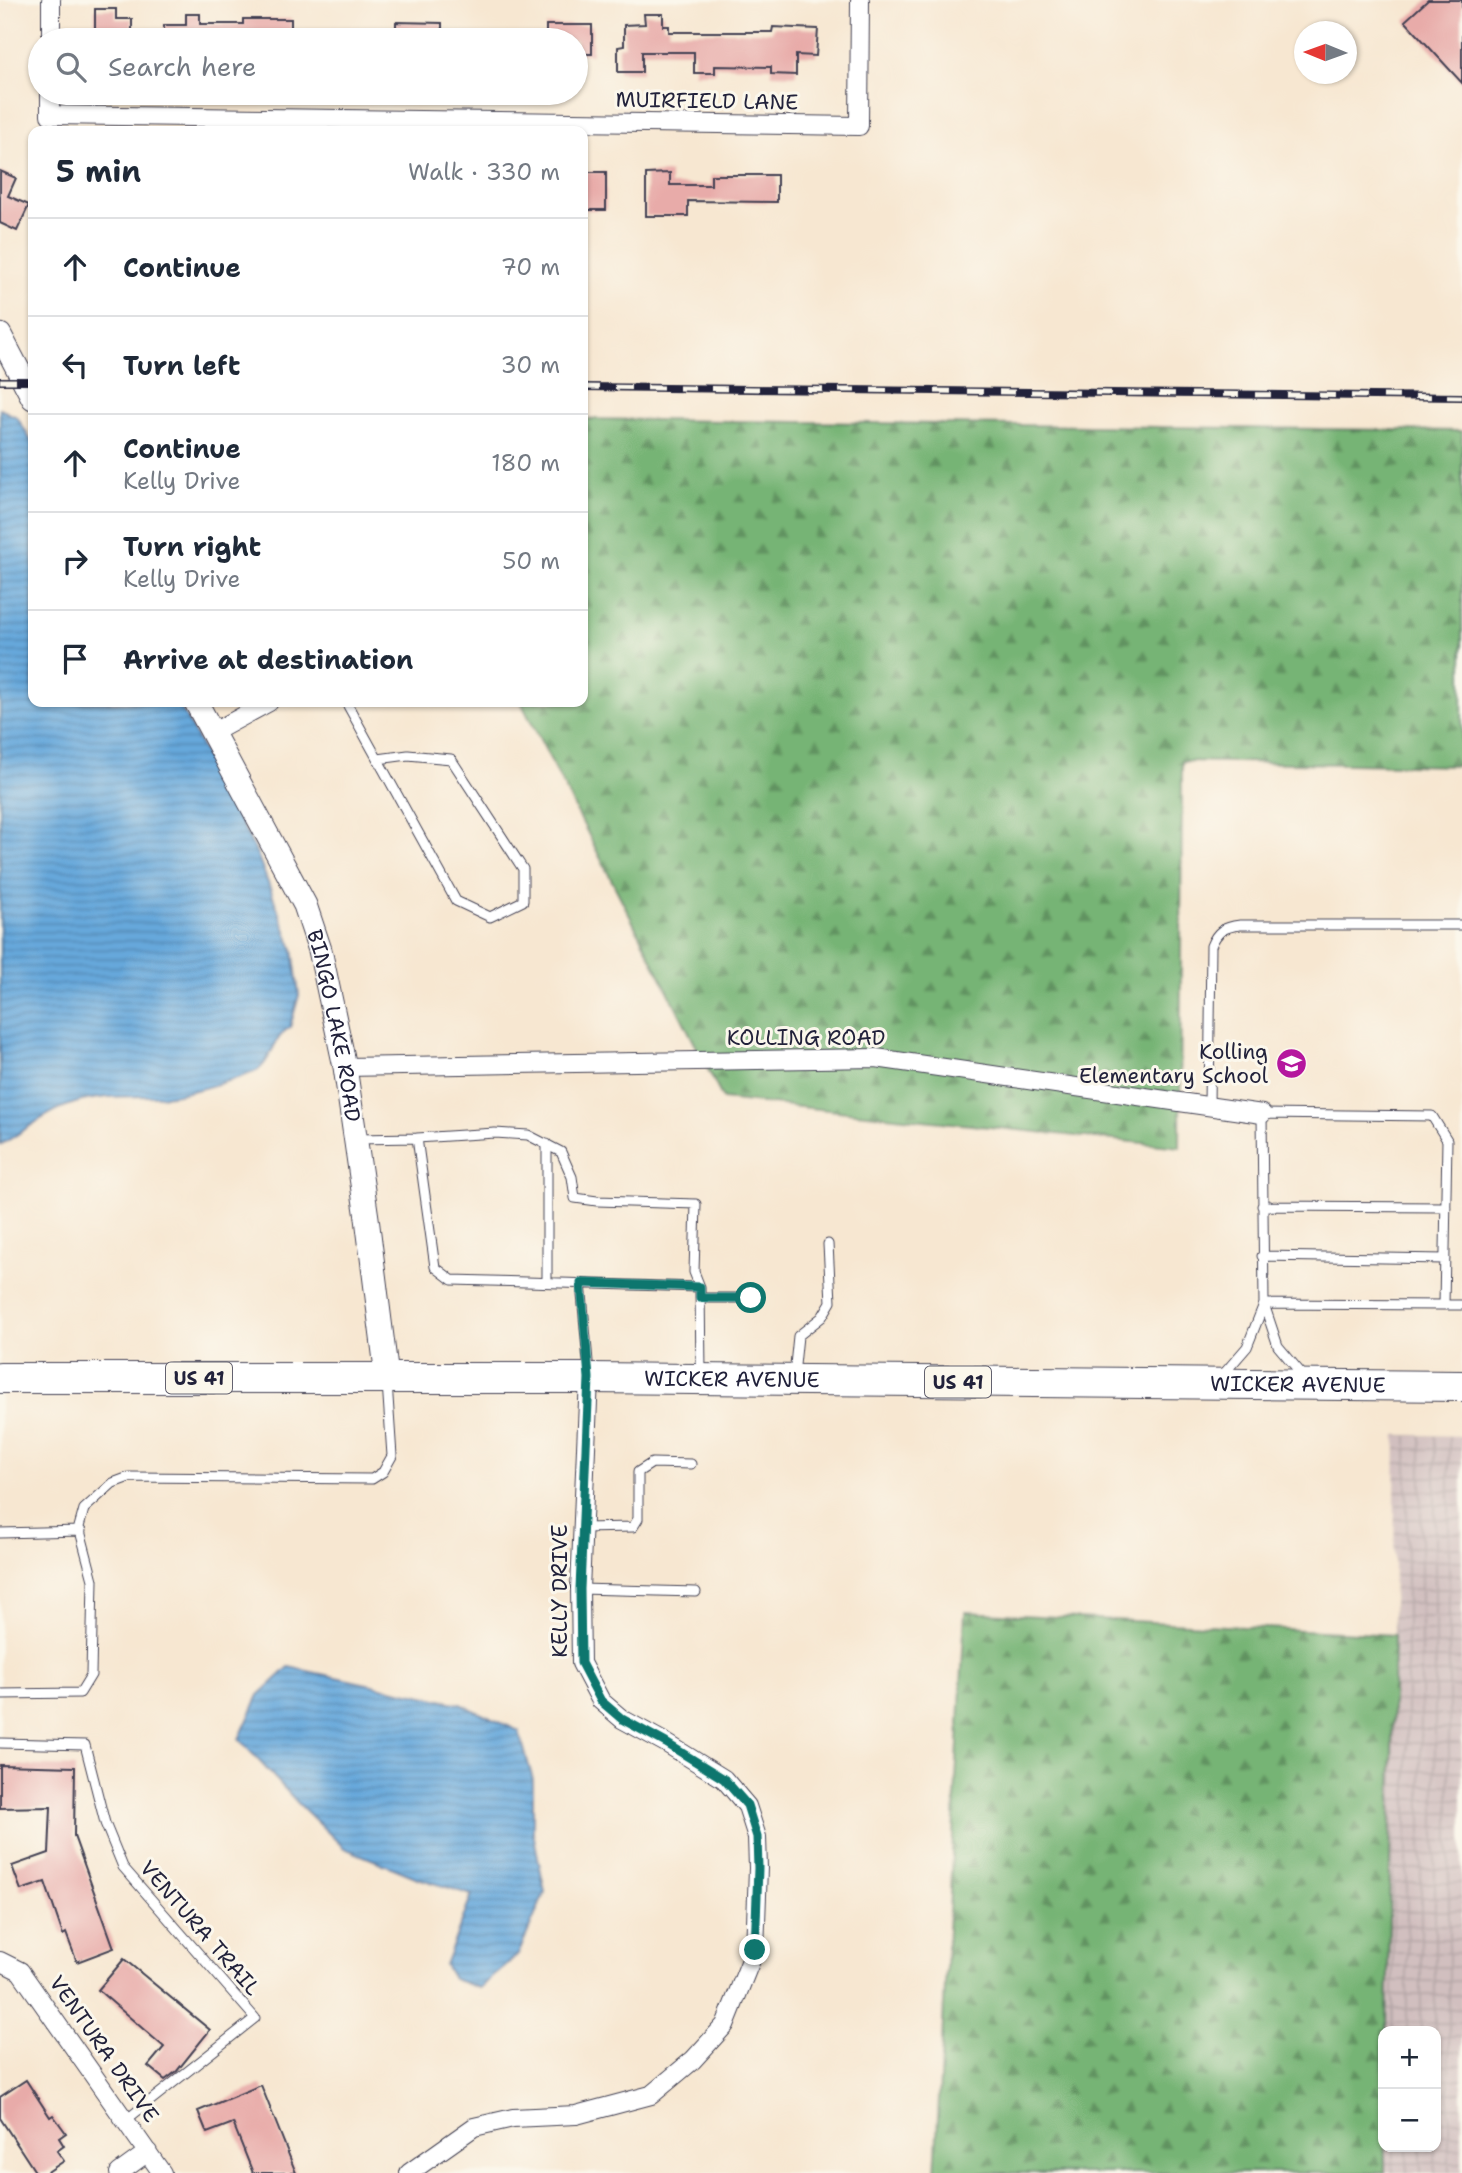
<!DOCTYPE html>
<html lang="en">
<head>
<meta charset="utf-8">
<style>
	:root { --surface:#fff; --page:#f6f6f7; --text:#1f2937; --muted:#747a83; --line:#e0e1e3 }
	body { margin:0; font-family:"Shantell Sans",sans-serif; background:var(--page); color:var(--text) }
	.controls { position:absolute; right:21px; bottom:21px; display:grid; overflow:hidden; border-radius:14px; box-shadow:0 2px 5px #0004 }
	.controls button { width:63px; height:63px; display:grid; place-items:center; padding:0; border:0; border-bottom:2px solid var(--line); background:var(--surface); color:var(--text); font:35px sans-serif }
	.compass { position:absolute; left:1294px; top:21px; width:63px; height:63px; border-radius:50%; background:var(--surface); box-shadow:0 2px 5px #0004; rotate:271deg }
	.stop { position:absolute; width:21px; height:21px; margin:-16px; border:5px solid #0f766e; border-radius:50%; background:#fff }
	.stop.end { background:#0f766e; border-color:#fff; box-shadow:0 2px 7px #0008 }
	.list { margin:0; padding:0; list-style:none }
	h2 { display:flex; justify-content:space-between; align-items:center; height:91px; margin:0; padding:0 28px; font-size:30px }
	h2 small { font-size:23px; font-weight:400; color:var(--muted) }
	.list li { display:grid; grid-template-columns:46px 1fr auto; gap:21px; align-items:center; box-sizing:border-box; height:98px; padding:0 28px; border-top:2px solid var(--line) }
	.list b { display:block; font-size:26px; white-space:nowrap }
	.list p { margin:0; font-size:23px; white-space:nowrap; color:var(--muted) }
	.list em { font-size:23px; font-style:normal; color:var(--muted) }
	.icon { flex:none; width:38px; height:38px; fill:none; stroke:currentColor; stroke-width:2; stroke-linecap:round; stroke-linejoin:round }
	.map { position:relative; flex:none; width:1462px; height:2173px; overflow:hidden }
	.search { position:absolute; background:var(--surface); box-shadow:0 2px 5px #0004; left:28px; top:28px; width:560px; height:77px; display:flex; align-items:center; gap:18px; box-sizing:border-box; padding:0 24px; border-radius:38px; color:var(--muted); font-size:26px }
	.panel { position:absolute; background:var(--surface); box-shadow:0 2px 5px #0004; left:28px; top:126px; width:560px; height:581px; border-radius:14px }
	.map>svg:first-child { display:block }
	.industrial { fill:url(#industrial-grid) }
	.forest { fill:url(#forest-firs); stroke:#4c6b58; stroke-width:2 }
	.water { fill:url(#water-rules); stroke:#44658b; stroke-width:2 }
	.building { fill:#e8aba9 }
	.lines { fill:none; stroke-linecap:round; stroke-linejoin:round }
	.service-casing { stroke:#424052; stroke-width:11 }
	.minor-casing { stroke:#424052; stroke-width:20 }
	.tertiary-casing { stroke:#424052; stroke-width:25 }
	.trunk-casing { stroke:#424052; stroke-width:32 }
	.service { stroke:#fff; stroke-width:9 }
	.minor { stroke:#fff; stroke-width:18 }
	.tertiary { stroke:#fff; stroke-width:23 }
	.trunk { stroke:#fff; stroke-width:30 }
	.rail-casing { stroke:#22223b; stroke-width:8 }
	.rail { stroke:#fbf7ec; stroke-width:5; stroke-dasharray:16; stroke-linecap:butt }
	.route { stroke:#0f766e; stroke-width:9 }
	.labels { text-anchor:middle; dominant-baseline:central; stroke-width:6; stroke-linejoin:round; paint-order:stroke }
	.shield { fill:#fbf7ec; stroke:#636270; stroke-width:2 }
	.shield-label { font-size:19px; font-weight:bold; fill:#22223b }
	.street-label { font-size:21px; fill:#22223b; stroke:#fbf7ec }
	.poi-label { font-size:21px; fill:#22223b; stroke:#fbf7ec; text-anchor:end }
</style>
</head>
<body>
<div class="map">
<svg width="1462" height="2173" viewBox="0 0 1462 2173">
	<defs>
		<pattern id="industrial-grid" width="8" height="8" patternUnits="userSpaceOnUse" patternTransform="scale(1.75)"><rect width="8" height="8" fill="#d1bfbf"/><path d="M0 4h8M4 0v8" fill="none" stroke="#b3a4a5"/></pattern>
		<pattern id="forest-firs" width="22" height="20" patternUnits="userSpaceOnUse" patternTransform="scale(1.75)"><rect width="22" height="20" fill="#76b474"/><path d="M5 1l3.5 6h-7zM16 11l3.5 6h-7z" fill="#609260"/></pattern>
		<pattern id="water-rules" width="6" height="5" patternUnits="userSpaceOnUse" patternTransform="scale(1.75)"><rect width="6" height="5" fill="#66a8db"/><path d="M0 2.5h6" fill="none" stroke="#5488b3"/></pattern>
	</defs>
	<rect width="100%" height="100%" fill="#fbf7ec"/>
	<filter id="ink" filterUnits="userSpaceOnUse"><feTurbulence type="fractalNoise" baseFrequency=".0143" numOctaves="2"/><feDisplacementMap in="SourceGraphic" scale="14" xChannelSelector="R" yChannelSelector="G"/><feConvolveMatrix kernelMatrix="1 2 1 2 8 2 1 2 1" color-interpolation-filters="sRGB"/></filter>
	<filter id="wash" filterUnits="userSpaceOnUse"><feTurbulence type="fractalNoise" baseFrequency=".00686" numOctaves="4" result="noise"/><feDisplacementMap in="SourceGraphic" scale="28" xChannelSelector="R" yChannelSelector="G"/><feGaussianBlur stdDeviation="1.57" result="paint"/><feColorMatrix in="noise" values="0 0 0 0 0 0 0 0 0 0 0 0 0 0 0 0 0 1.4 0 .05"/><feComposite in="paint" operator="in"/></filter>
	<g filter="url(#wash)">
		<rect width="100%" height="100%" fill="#f7e7d1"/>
		<path class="industrial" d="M1396,1435L1462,1436V2173H1385V2147H1436V2031H1387Z"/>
		<path class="forest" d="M583,419L1462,431V766L1182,761L1180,1147L723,1099L521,702H583Z
			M965,1612L1394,1635L1387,2031H1383L1385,2173H935Z"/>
		<path class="water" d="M0,409L17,417L33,444V702H178L257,854L293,949L299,995L290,1027C272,1038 271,1065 254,1072C236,1079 190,1093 171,1095C140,1098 106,1093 75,1103C47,1111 25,1131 0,1145Z
			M289,1667L460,1704L519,1731L533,1780V1832L545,1892L518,1955L479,1988L453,1979L445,1965L472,1895L418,1878L344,1848L298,1803L239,1739L259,1695Z"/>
		<g id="blocks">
			<path class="building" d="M1428,0H1462V83L1405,21Z
				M95,9H116V19H132V40H95Z
				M186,14H200V24H243V19H291V40H164V25H186Z
				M644,14H663V26H669V32H772L773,27L818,29L816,56L796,55V75L771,74V67L715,66V73H694V52H642V72H618V47L624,46V25L645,24Z
				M396,22L442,23V40H396Z
				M546,25H592V54H576V40H546Z
				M0,171L16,178L8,196L29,205L17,231L0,223Z
				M583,172H606V210H583Z
				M670,173V185H711V175H777V202L688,201V216H646V174Z
				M0,1765L75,1767L74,1836L114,1948L77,1962L66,1933L63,1935L45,1882L21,1890L12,1866L49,1853L51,1807L0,1808Z
				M124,1959L210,2030L177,2071L165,2080L148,2066L164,2047L98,1990Z
				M26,2080L50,2117L53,2115L66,2133L59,2138L64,2146L57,2151L64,2161L46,2173H36L0,2118V2097Z
				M261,2085L296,2173H253L233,2123L207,2133L198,2111Z"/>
		</g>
	</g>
	<g filter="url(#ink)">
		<use href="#blocks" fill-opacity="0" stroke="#424052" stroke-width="2"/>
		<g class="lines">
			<defs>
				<path id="service" d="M346,702L456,901L490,917L523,901V869L451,759L408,755L378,759
					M1209,1106L1211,946C1217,931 1224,927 1240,925H1462
					M417,1138L495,1133L528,1135L561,1152L572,1177L575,1198L597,1201L696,1204L694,1272L700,1287
					M356,1139L417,1138L435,1267L452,1280L700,1287L701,1374
					M547,1144V1282
					M1262,1206L1446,1207
					M1262,1256L1445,1259
					M581,1283L589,1373
					M700,1298H751
					M1264,1304L1444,1305L1447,1140L1432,1116L1262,1114L1264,1304L1278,1346L1306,1379
					M1444,1305H1462
					M794,1375L798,1336L822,1317L831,1302L828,1244
					M1221,1377L1247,1347L1264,1304
					M582,1528L633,1527L638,1519V1472L652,1463L691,1464
					M0,1533L81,1531
					M580,1589L696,1592
					M0,1694L80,1693L91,1675L93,1580L79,1527L84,1509L113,1483L129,1477L372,1479L383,1472L392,1456L387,1382
					M0,1743L85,1745L105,1823L123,1867L255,2018L126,2120"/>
				<path id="minor" d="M51,40V0
					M50,93V115L859,126L860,0
					M212,733L269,702
					M345,1067L876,1058L1262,1114
					M0,1961L20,1971L162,2173
					M119,2173L148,2152
					M409,2173L474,2127L513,2118L576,2115L651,2095L693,2060L725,2025L755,1950L758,1868L757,1837L747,1806L724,1779L666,1743L622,1719L601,1701L581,1663L580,1589L589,1378"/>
				<g id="tertiary">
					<path d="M0,335L33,398"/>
					<path id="s1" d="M196,702L305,905L320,950L345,1067L367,1218L387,1377"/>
				</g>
				<g id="trunk">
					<path id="s2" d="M0,1378H589L1462,1386"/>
				</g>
			</defs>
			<use href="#service" class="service-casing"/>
			<use href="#minor" class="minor-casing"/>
			<use href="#tertiary" class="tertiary-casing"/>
			<use href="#trunk" class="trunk-casing"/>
			<use href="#service" class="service"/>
			<use href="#minor" class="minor"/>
			<use href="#tertiary" class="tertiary"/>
			<use href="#trunk" class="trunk"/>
			<defs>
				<path id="rail" d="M0,381H33
					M583,387L1462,397"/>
			</defs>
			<use href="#rail" class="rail-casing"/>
			<use href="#rail" class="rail"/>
		</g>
	</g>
	<g class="lines" filter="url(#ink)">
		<path class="route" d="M751,1298H700V1287L581,1283L589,1378L580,1589L581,1663L601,1701L622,1719L666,1743L724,1779L747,1805L757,1837L758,1868L755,1950"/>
	</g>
	<defs>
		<symbol id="school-disc" viewBox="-11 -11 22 22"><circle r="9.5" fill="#b5179e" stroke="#fbf7ec"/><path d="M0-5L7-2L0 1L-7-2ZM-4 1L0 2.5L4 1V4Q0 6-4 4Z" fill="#fff"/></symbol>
	</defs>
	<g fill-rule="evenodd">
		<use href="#school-disc" x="1274" y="1046" width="35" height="35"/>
	</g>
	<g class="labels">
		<g class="shield">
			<rect x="166" y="1362.5" width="66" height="31" rx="5"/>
			<rect x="925" y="1366.5" width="66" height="31" rx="5"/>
		</g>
		<g class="shield-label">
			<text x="199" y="1378">US 41</text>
			<text x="958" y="1382">US 41</text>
		</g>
		<g class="street-label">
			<text transform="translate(707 101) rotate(1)">MUIRFIELD LANE</text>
			<text stroke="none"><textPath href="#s1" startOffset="355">BINGO LAKE ROAD</textPath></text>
			<text x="806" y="1038">KOLLING ROAD</text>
			<text stroke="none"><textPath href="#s2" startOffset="732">WICKER AVENUE</textPath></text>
			<text stroke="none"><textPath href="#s2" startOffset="1298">WICKER AVENUE</textPath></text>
			<text transform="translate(560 1591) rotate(-90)">KELLY DRIVE</text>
			<text transform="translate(200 1928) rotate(49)">VENTURA TRAIL</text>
			<text transform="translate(104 2049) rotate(55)">VENTURA DRIVE</text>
		</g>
		<g class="poi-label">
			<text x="1268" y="1052">Kolling<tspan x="1268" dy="24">Elementary School</tspan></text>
		</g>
	</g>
</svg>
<div class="controls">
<button>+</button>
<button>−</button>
</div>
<svg class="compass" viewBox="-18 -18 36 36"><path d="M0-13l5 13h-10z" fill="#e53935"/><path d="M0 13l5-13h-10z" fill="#747a83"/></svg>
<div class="stop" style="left:751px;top:1298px"></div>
<div class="stop end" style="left:755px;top:1950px"></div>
<div class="search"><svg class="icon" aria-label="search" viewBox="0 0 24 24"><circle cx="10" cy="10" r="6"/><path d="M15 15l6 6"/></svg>Search here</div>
<section class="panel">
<h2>5 min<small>Walk · 330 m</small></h2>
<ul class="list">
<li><svg class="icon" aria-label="ahead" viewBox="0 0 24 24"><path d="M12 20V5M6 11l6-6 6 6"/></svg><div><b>Continue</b></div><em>70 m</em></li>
<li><svg class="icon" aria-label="left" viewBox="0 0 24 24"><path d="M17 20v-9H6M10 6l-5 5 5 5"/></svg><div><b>Turn left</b></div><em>30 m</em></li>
<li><svg class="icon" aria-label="ahead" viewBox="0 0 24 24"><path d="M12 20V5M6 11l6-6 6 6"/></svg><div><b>Continue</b><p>Kelly Drive</p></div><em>180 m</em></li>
<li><svg class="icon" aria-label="right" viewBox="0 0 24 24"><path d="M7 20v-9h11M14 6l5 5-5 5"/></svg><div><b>Turn right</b><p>Kelly Drive</p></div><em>50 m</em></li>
<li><svg class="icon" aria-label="arrive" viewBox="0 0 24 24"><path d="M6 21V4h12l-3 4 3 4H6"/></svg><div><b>Arrive at destination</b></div></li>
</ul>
</section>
</div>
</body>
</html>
